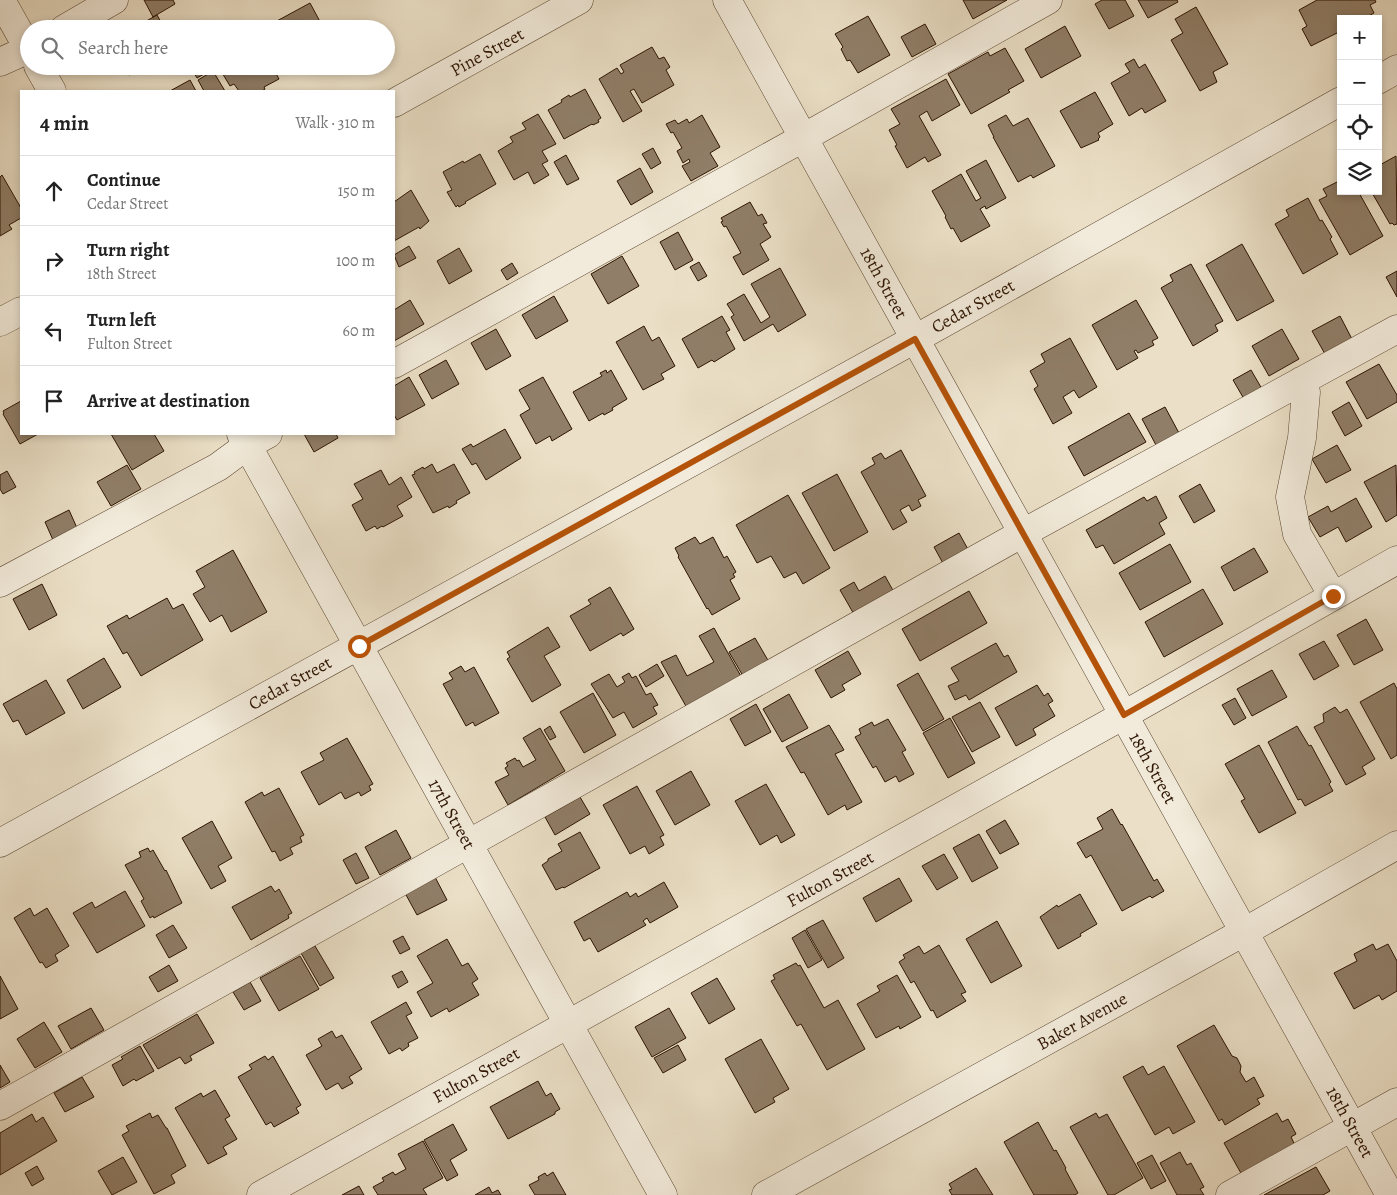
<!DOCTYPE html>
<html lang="en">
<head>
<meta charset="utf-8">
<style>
	:root { --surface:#fff; --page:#f6f6f6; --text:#222; --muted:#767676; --line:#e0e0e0 }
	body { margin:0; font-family:Alegreya,serif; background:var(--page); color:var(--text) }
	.controls { position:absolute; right:15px; top:15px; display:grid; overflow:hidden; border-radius:0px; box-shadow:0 2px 8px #0003 }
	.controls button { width:45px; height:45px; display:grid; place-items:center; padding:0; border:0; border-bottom:1px solid var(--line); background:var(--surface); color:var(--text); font:25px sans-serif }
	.stop { position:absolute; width:15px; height:15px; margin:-11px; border:4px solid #b45309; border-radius:50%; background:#fff }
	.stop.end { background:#b45309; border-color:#fff; box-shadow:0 1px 5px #0008 }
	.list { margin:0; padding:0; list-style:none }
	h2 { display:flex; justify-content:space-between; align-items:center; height:65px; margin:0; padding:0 20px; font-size:21px }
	h2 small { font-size:16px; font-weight:400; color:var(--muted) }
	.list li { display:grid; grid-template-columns:32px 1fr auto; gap:15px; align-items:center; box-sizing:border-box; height:70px; padding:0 20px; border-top:1px solid var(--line) }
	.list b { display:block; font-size:19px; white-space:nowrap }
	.list p { margin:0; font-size:16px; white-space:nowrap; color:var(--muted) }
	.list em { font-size:16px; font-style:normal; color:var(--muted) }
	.icon { flex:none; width:28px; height:28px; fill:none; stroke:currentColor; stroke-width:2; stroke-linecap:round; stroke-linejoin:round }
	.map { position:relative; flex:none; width:1397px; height:1195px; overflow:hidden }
	.search { position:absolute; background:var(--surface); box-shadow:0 2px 8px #0003; left:20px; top:20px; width:375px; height:55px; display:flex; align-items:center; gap:12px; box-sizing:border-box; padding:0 18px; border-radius:28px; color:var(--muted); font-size:19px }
	.panel { position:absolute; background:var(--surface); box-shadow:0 2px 8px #0003; left:20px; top:90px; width:375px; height:345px; border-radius:0px }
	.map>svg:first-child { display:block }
	.building { fill:#907e68; stroke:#2d1402 }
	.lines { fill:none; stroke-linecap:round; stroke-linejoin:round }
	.minor-casing { stroke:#5c4733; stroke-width:29 }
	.minor { stroke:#f2ebdb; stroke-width:28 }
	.route { stroke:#b45309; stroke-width:6 }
	.labels { text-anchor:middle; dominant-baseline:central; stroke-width:5; stroke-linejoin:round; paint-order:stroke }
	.street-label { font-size:18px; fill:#2d1402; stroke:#f2ebdb }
</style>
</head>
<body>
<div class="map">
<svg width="1397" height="1195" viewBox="0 0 1397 1195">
	<rect width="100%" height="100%" fill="#ebe0c7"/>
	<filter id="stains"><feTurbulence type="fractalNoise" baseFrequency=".004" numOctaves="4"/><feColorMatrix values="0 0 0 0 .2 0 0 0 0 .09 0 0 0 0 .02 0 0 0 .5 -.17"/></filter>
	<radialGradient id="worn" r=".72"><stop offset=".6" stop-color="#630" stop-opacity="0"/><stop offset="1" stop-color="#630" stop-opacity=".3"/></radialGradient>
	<path class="building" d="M144,0H173L175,4L153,17Z
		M963,0H1007L973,19Z
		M1102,0H1125L1134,16L1109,29L1095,4Z
		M1138,0H1177L1178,2L1148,18Z
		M1317,0H1375L1376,2L1370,5L1374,13L1363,19H1341V31L1311,46L1302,29L1307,26L1299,10Z
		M310,3L324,29H279L275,22Z
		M1196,7L1228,64L1213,72L1217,82L1200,91L1171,40L1183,33L1175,19Z
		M157,15L165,29H127L140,21L141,24Z
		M868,16L890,55L858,73L850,60L847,61L841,49L843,47L835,34Z
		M925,24L936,44L912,57L901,37Z
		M1065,26L1081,56L1041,78L1025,49Z
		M652,47L659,59L664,57L670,67L666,70L674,85L642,103L634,89L630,91L642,111L623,122L599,79L617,68L621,74L624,72L620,65Z
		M1005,48L1024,81L1008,90L1010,92L971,114L948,74L988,52L990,56Z
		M1134,59L1139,68L1145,64L1166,101L1145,113L1142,108L1129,116L1111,83L1130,72L1125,64Z
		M124,66H145L129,75Z
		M190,66H211L213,69L197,78Z
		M218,66H272L279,79L264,87L265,89L262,91H239L234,84L230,86Z
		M213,71L225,91H204L198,80Z
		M946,79L960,105L932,121L927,111L919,116L941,155L928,162L925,157L907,168L895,146L897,145L889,130L900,124L891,109Z
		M190,80L196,91H170Z
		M585,89L601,118L598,120L599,122L593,125L592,124L564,139L548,110L562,102L561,100L569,95L570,97Z
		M1095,92L1113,124L1098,133L1100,137L1098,139L1099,140L1081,148L1060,111Z
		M538,114L556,144L542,151L548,161L542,164L549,175L534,184L528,172L514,180L498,151L513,142L510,137L526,129L522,123Z
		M702,115L720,147L710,153L718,166L691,181L682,166L690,162L689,159L683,163L677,151L682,148L673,132L671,133L666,124L675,120L678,124L687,119L689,123Z
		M1006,115L1013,126L1028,118L1055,166L1033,178L1031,175L1018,182L993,137H994L988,125Z
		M653,148L661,163L651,169L642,154Z
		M480,154L496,184L465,202L466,203L459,207L458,205L456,207L447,192L452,190L443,172L463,161L464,163Z
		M566,155L579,179L567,185L554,162Z
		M1396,156L1397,224L1394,225L1392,223L1390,224L1371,191H1378V166Z
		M986,160L1006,198L986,209L985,206L980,209L990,226L961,242L953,228L951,229L945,217L946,216L932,191L961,174L976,201L981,198L966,171Z
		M640,168L653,192L631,205L617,181Z
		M2,175L21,208V218L9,225L12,229L0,236V177Z
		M1341,180V191H1358L1383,236L1350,255L1319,200L1327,196L1323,189Z
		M411,190L429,221L420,229L419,227L394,241V202Z
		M1308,198L1320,221L1322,220L1332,237L1330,239L1338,254L1303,274L1275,224L1289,216L1286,210Z
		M750,202L758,216L762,214L767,223L763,224L771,237L760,244L769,260L743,275L733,257L741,253L726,226L724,227L721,222L723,221L721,218Z
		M678,232L693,260L675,270L660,242Z
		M1242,244L1274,301L1237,321L1206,265Z
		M409,246L416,258L399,267L394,255Z
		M459,248L472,271L449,284L437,261Z
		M622,256L639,286L608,304L591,274Z
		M699,262L707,276L698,281L690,267Z
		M512,263L518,273L507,280L501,270Z
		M1191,264L1223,321L1215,325L1218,331L1193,346L1161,288L1173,281L1170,275Z
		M780,268L806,315L778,332L773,324L744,341L731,317L734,315L727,304L744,294L761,323L770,317L751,284Z
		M1397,271V297L1386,277Z
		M554,296L568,321L536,339L522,315Z
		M410,300L424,324L394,341V310Z
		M1136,300L1158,338L1152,341L1154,345L1138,353L1136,350L1134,351L1138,358L1117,370L1092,325Z
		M722,316L730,330L726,332L735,349L714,362L712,360L698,368L682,339Z
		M1340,316L1352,339L1325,354L1312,331Z
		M644,326L652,341L659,337L675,366L661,374L664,379L643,390L616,342Z
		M496,329L511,356L486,370L471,343Z
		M1282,329L1299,359L1269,376L1252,346Z
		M1070,338L1097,387L1079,398L1074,390L1063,397L1072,413L1053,424L1034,389L1038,386L1030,371L1045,362L1041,354Z
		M446,360L459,384L432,399L419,375Z
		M1379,364L1397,395V402L1367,419L1346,382Z
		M606,370L607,373L611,370L627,399L612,408L613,410L604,415L603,413L589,421L573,392L602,376L600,373Z
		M1251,370L1262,389L1244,399L1233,380Z
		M409,377L425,405L397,420L394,415V386Z
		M543,377L572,429L552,441L550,436L536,444L520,415L530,409L519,390Z
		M21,401V434H38L20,444L3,414L4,413L3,411Z
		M1349,402L1362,426L1345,436L1332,412Z
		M1165,407L1179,433L1156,445L1142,419Z
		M1129,413L1146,442L1084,476L1068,447Z
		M505,429L521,458L486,480L476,463L472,465L462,449L471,444L473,447Z
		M111,434H154L164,451L132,470Z
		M304,434H336L338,438L314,452Z
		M1337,445L1351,470L1326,483L1312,459Z
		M901,450L926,496L918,500L921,506L912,511L909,505L900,510L907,522L893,530L861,472L875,464L872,458L881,453L885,459Z
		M432,464L437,473L454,464L470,493L456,501L457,503L449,508L448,506L433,513L412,475L415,474L414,472L423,467L424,469Z
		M127,465L141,489L111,506L97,482Z
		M1396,465L1397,515L1386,522L1364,482Z
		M381,470L389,485L401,477L412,497L397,506L403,516L383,527L382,526L377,529L375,526L366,531L352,505L363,499L354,484Z
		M7,471L16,487L3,494L0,489V475Z
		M837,474L868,532L834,551L802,493Z
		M1200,484L1215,511L1194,523L1179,496Z
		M788,495L830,568L803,584L796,572L784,578L771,556L757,563L736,525Z
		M1156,496L1167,518L1159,523L1165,534L1114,564L1103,545L1096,548L1086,530L1144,497L1147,501Z
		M1356,498L1372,527L1346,542L1338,527L1320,537L1308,517L1328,506L1331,512Z
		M69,510L77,528L53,540L45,522Z
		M959,533L970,553L945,567L934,547Z
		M695,537L700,544L713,537L724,558L727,556L736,572L733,574L735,577L730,580L740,599L712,615L708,608L707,609L678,557L679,556L675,548Z
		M1170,544L1191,582L1140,610L1119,573Z
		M1254,548L1268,572L1234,591L1221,567Z
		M233,550L267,612L231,632L222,615L210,622L193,594L205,587L196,571Z
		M885,576L895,594L855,616L840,590L854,582L859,591Z
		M42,584L57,615L29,630L13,599Z
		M610,587L634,629L623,636L621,633L590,651L570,616L591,604L588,600Z
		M1203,589L1223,624L1164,657L1145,622Z
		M969,591L987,623L920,661L902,629Z
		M167,598L173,609L183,604L203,640L141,676L127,652L123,654L107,626L127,615L129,619Z
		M1366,619L1383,650L1354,665L1337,635Z
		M548,627L560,647L544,656L561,685L532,702L507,659L510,657L507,652Z
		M714,628L742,678L687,708L661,662L676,655L687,676L714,662L699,636Z
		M755,638L769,662L743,676L729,652Z
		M1324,641L1339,666L1314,680L1299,654Z
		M996,643L1004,657L1008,655L1017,672L969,700L966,695L955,700L948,686L959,681L951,668Z
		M848,651L861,674L842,685L845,690L831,698L815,670Z
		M104,658L121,687L83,709L67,680Z
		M657,664L664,676L646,687L639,675Z
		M461,666L465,672L474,667L499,713L475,726L473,722L466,726L443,684L453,679L449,673Z
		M1272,670L1287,697L1252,716L1237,689Z
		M629,673L632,678L636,676L646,695L651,693L658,705L653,707L657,714L633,728L624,712L613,718L591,684L609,674L617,687L625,682L622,677Z
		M918,673L944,719L923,731L897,685Z
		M46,680L65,713L26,735L18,720L13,722L3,704Z
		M1394,683L1397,689V755L1391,759L1360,702Z
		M1037,685L1044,696L1048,693L1053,701L1048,704L1055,716L1033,729L1036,735L1016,746L995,708Z
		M593,693L616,735L584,753L560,712Z
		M789,694L808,728L782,742L763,709Z
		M1235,698L1246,718L1234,725L1222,705Z
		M980,702L1000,737L972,752L952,717Z
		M756,704L771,732L745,746L730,719Z
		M1335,707L1340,713L1347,709L1375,759L1362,767L1366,774L1346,785L1314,727L1324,722L1323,714Z
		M950,718L975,763L948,778L923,733Z
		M888,719L906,750L902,752L914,774L899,782L896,776L885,782L876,766L873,768L855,737L861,734L859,729L872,722L874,726Z
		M829,725L844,750L835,754L862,802L847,810L845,805L828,815L804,772L801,773L786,747Z
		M550,726L556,737L550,740L544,730Z
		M1297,726L1309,746L1311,745L1331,782L1329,784L1333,791L1305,806L1301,799L1298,800L1268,742Z
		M540,728L565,771L508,805L495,782L509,775L505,768L508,766L506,763L515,758L517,761L519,760L523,767L536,760L523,738Z
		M347,738L373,784L369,786L371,790L361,796L359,792L345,799L341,792L319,805L301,772L324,760L320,753Z
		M1259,745L1296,813L1259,833L1241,801L1245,799L1225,764Z
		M691,771L710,805L675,825L656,791Z
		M766,784L795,835L781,843L777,835L760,845L735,801Z
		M637,786L664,835L660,837L664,845L649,854L645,846L630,854L603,805Z
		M279,788L304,835L300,837L302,842L290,848L293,854L280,861L275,851L272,852L245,802L262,792L264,796Z
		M580,797L590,814L555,835L545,817Z
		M1112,809L1121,825L1122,824L1154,881L1157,879L1164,891L1152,898L1150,896L1122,911L1091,855L1086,858L1077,843L1103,829L1097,818Z
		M1005,820L1019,844L1000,854L986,831Z
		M212,821L232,858L218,866L226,881L211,889L182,838Z
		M396,830L411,858L380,875L365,847Z
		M580,832L600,868L564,888L563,887L556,890L542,865L548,861V859L562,851L558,844Z
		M979,834L998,868L972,882L953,848Z
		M148,848L150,852L153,850L165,871L166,870L182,903L154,918L153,916L150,918L141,901L144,899L125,865L141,857L139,852Z
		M356,853L369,878L356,884L343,860Z
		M944,854L958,878L937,890L922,866Z
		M435,877L447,900L417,915L405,893Z
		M899,878L912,901L876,922L863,898Z
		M664,882L678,907L650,923L647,918L643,921L646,925L598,952L590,938L584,941L574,922L627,892L630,897L636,893L638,897Z
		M271,886L275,892L279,889L292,913L288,915L289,918L251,940L232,907Z
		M125,891L145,926L97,953L73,913L92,902L95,908Z
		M1080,894L1097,924L1080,934L1081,936L1058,949L1040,917L1057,905L1058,907Z
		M30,908L34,916L47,908L69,946L55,955L58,961L46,968L42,962L40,963L14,918Z
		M823,920L844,958L828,968L806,929Z
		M997,921L1022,966L991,983L966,939Z
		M173,925L187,948L169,958L156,935Z
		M805,930L822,960L808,968L792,938Z
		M403,936L410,949L400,954L393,941Z
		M447,939L462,966L468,963L478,979L472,983L479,995L449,1012L447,1008L431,1017L417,992L433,983L417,956Z
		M1373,944L1376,950L1388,944L1397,961V991L1382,1000L1379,995L1354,1009L1334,973L1357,961L1354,954Z
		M939,945L966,992L961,994L966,1001L937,1018L933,1010L931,1011L914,981L911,983L899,962L905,958L903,955L919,946L924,954Z
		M315,946L334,978L320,986L301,953Z
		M300,956L319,989L279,1011L260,978Z
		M796,963L798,966L800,965L824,1008L838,1000L865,1049L827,1070L801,1024L797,1026L771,981L775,979L773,975Z
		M169,965L178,981L158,992L149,977Z
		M402,971L408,982L398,988L392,976Z
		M897,975L921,1017L900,1029L899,1026L876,1038L857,1004L880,991L877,986Z
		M0,976L18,1009L0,1019Z
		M717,978L735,1009L709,1024L691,993Z
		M250,982L261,1001L244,1010L233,992Z
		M406,1002L412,1013L406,1016L418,1038L408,1043L409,1046L402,1051L400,1048L389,1054L371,1022Z
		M91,1008L104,1030L71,1049L58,1026Z
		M669,1008L686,1038L652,1057L635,1027Z
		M197,1014L214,1043L190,1056L192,1060L185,1064L180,1057L158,1069L143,1045Z
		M44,1022L62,1052L35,1068L17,1039Z
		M1214,1025L1232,1056L1237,1058L1241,1066L1240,1072L1246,1082L1254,1077L1264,1096L1257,1099L1260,1104L1225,1125L1222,1119L1219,1121L1177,1046Z
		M332,1031L336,1038L342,1035L362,1069L349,1077L353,1083L342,1089L338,1083L326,1090L306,1055L322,1046L318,1039Z
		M761,1039L789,1089L773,1098L775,1102L755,1113L725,1059Z
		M678,1045L686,1060L663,1073L654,1058Z
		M140,1046L154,1071L136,1081L134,1079L123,1086L112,1065L123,1059L121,1057Z
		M265,1056L268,1060L273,1056L301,1105L296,1108L299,1113L274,1127L271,1122L266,1125L238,1077L252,1069L249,1065Z
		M0,1065L10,1082L0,1088Z
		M1143,1066L1148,1075L1164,1066L1195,1122L1173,1134L1169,1127L1155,1135L1123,1077Z
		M82,1077L94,1097L65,1112L54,1093Z
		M538,1081L546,1096L551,1093L560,1109L555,1112V1114L508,1139L490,1107Z
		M215,1090L230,1116L225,1119L237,1139L223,1147L227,1154L208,1164L175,1108L201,1093L203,1097Z
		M150,1113L152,1118L158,1115L166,1128H167L186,1166L171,1175L175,1183L154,1194L122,1135L129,1131L126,1126Z
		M1096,1113L1099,1118L1107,1114L1143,1178L1114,1195H1108L1070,1127Z
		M1277,1113L1282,1122L1288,1119L1296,1134L1291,1137L1295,1145L1242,1175L1224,1143Z
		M32,1114L36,1122L43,1117L57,1141L0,1175V1133Z
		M1038,1122L1054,1151L1056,1150L1066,1168L1065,1169L1078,1193L1075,1195H1034L1004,1142Z
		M453,1124L467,1150L450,1160L458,1175L447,1181L424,1140Z
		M423,1141L443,1178L423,1189L427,1195H378L373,1187L384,1181L382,1178L393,1172L395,1175L406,1169L398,1154Z
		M1180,1152L1187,1165L1191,1163L1204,1187L1200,1189L1204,1195H1177L1160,1163Z
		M1152,1155L1166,1181L1151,1189L1137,1163Z
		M123,1157L137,1182L112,1195L98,1171Z
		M37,1166L44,1179L32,1186L25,1173Z
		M1316,1167L1330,1191L1323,1195H1264Z
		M976,1168L993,1195H952L949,1190L952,1189L949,1184Z
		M553,1172L566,1195H535L529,1185L539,1180L538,1177L545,1173L547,1176Z
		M359,1186L364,1195H342Z
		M489,1187L492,1193L498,1190L501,1195H475Z"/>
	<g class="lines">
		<defs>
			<path id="minor" d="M1,0L29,50
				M727,0L1390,1195
				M64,29L114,0
				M0,62L29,49
				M38,66L52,91
				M1378,80L1397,69
				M394,103L579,0
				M0,322L21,311
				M394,364L803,138L1048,0
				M1301,381L1306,392L1302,438L1290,497L1297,534L1333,596
				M241,434L663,1195
				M0,583L218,467L248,445L268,434
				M0,843L915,339L1341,101
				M0,1106L1023,533L1397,329
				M261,1195L1124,715L1397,560
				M766,1195L1244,932L1397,845
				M1230,1195L1397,1102"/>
		</defs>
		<use href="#minor" class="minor-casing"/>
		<use href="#minor" class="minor"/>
	</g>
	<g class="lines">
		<path class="route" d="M359,646L915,339L1124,715L1333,596"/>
	</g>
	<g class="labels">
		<g class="street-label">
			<text transform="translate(487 52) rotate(-29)">Pine Street</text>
			<text transform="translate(884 283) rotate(61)">18th Street</text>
			<text transform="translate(973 306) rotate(-29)">Cedar Street</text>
			<text transform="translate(290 683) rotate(-29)">Cedar Street</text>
			<text transform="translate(1153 768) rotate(61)">18th Street</text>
			<text transform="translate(452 814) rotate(61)">17th Street</text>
			<text transform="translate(830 879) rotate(-29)">Fulton Street</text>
			<text transform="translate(1082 1021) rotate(-29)">Baker Avenue</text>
			<text transform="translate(476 1075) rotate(-29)">Fulton Street</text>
			<text transform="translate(1350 1122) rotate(61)">18th Street</text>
		</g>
	</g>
	<rect width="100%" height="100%" filter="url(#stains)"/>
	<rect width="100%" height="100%" fill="url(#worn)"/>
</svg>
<div class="controls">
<button>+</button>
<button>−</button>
<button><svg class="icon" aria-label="locate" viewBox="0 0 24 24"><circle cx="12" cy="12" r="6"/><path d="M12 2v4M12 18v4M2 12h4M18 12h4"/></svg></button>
<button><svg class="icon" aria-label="layers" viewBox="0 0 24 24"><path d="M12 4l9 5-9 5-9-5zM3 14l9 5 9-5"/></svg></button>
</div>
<div class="stop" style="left:359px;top:646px"></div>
<div class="stop end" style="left:1333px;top:596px"></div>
<div class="search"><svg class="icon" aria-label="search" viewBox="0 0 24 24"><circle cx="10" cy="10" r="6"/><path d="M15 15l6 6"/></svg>Search here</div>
<section class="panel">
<h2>4 min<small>Walk · 310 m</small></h2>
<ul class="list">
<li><svg class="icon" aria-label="ahead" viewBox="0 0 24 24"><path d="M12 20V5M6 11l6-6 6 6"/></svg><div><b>Continue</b><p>Cedar Street</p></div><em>150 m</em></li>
<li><svg class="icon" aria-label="right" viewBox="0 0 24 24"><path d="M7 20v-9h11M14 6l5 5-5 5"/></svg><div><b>Turn right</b><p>18th Street</p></div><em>100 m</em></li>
<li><svg class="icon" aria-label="left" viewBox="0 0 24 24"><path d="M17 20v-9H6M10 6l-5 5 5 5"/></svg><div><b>Turn left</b><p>Fulton Street</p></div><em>60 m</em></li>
<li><svg class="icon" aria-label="arrive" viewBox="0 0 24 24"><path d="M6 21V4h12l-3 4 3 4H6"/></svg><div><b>Arrive at destination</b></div></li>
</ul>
</section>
</div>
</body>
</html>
